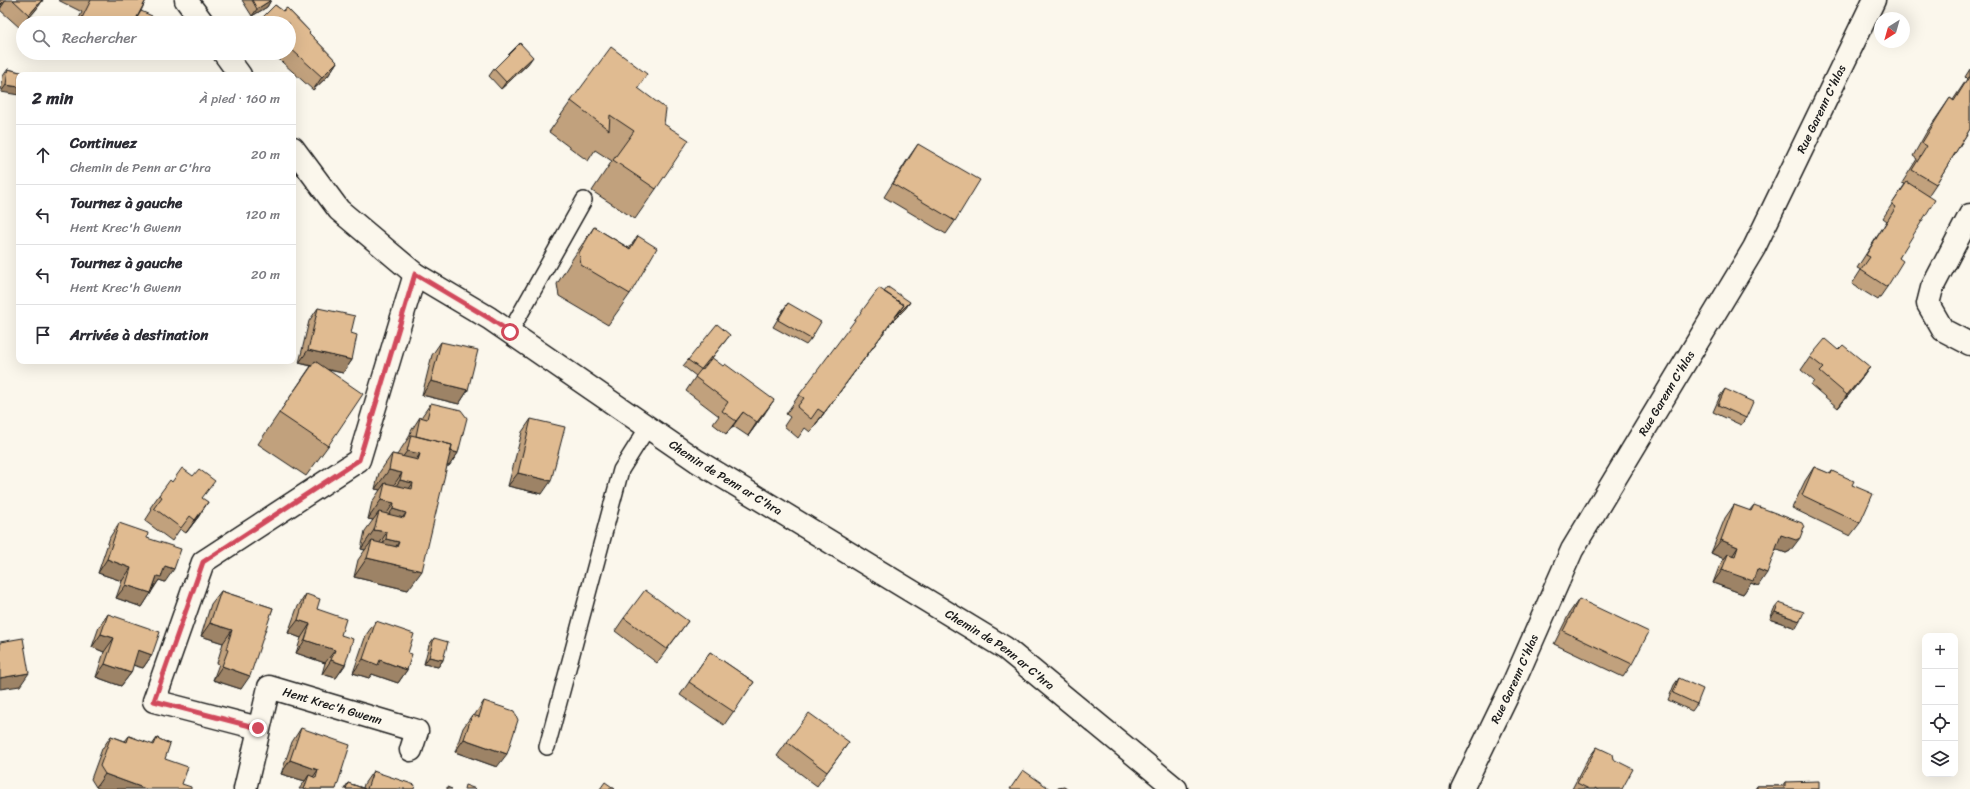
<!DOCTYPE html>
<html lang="fr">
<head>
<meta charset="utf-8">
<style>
	:root { --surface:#fff; --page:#f7f7f7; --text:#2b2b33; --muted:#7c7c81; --line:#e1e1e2 }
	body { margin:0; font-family:Sriracha,sans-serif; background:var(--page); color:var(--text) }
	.controls { position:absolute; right:12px; bottom:12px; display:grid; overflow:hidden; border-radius:8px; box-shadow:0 4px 16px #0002 }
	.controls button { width:36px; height:36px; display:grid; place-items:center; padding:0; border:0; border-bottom:1px solid var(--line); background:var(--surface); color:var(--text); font:20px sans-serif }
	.compass { position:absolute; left:1874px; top:12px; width:36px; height:36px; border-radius:50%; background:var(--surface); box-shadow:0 4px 16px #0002; rotate:217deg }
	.stop { position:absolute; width:12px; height:12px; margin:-9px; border:3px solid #d1495b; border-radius:50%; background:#fff }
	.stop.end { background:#d1495b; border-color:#fff; box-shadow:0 1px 4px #0008 }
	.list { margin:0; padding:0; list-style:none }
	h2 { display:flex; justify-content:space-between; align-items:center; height:52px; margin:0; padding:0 16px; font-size:17px }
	h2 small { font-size:13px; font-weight:400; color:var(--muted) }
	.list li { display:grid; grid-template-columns:26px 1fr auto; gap:12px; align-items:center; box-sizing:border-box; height:60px; padding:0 16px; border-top:1px solid var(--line) }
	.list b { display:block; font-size:15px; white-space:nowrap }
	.list p { margin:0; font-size:13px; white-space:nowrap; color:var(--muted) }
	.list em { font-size:13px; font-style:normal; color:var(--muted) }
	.icon { flex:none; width:22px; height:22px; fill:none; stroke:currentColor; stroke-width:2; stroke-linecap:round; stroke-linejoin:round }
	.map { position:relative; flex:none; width:1970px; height:789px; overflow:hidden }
	.search { position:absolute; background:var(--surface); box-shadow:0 4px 16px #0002; left:16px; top:16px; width:280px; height:44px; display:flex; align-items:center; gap:10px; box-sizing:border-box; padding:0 14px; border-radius:22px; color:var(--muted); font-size:15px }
	.panel { position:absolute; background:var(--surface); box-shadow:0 4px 16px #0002; left:16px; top:72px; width:280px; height:292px; border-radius:8px }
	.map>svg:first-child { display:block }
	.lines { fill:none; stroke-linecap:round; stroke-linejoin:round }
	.service-casing { stroke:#1c1c1c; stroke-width:18 }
	.minor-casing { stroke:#1c1c1c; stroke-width:25 }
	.service { stroke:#fbf7ec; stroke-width:15 }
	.minor { stroke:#fbf7ec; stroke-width:22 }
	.wall { fill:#c1a17d; stroke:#1c1c1c }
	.shaded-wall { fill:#9d8366; stroke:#1c1c1c }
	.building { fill:#e0bb91; stroke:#1c1c1c }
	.route { stroke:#d1495b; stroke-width:5 }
	.labels { text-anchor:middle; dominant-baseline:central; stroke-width:4; stroke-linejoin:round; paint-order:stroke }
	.street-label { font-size:12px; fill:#1c1c1c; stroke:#fbf7ec }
</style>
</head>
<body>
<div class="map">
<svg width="1970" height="789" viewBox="0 0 1970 789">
	<rect width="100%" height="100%" fill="#fbf7ec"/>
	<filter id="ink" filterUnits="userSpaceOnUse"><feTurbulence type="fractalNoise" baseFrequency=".025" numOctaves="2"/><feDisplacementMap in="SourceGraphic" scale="8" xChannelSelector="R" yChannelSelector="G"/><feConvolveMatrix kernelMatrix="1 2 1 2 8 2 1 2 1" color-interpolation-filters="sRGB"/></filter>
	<g filter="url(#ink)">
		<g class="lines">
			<defs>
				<path id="service" d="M510,332L584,200
					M547,747L621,470L648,427"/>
				<g id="minor">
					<path d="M186,0L203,23"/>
					<path d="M224,53L240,75"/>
					<path id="s1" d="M293,148L339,210L415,274L489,318L697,461L1005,648L1176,789"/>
					<path d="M1970,215L1932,288L1928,304L1943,330L1970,344"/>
					<path d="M258,728L154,701L203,562L359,460L415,274"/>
					<path id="s2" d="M245,789L269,687L417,731L411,750"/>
					<path id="s3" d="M1462,789L1514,682L1572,550L1754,248L1874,0"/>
				</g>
			</defs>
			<use href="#service" class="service-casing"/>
			<use href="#minor" class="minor-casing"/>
			<use href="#service" class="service"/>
			<use href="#minor" class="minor"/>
		</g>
		<path class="wall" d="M0,0H43L35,11L20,28L0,10Z
			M58,0H146L141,11L149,23H77L82,12Z
			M242,0H271L267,7L252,16Z
			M275,5L283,11L287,8L310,32L309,33L337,62L328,76L313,90L272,53H289V23H258L261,19Z
			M106,53H116L114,57Z
			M528,64L501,89L489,76L494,69Z
			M8,69L32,75L1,92L3,76Z
			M1970,69V129L1936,184L1928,196L1899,258L1887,287L1878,300L1852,284L1861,270L1857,268L1887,221L1883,218L1905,184L1902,183L1917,159L1913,156L1926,133L1950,98L1953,100L1967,79L1965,77Z
			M638,88L664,124L656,189L635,219L592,191L612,161L595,150L588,161L549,132L571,101Z
			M918,144L955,221L946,234L884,197L909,157Z
			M594,227L629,248L638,236L630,294L608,325L559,296L557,284L573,258Z
			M910,302L905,309L890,324L810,432L805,428L798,438L784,426L790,417L786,414L799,395Z
			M788,303L811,339L806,345L773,327L783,310Z
			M318,308L351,333L352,360L343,373L328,370V446L306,476L258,444L311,366L299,363L309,321Z
			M730,335L712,358L765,413L748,436L733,426L726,434L713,424L719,416L686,391L696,376L683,366L688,360Z
			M441,342L468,390L459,404L422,395L432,355Z
			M1838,350L1870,367L1860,381L1838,408L1811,385L1814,381L1801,370L1810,357Z
			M1725,389L1746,418L1741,425L1713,412L1720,396Z
			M431,403L458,453L449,466H447L408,590L354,577L358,560L365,550L361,549L365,531L373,520L368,519L372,502L380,490L375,489L379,473L392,454L397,455L409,437L411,431L420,417L421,418L422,416Z
			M531,419L542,494L508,486L522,432Z
			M1814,467L1830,474L1832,471L1852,485L1860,523L1850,536L1792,508L1805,481Z
			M172,482L203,499L199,516L186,533L180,529L172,541L145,521L152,510L150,508L159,495Z
			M1734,505L1749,511L1754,505L1790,551L1786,553L1776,549L1758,586L1751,583L1743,594L1713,583L1719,567L1724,559L1711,553L1725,518Z
			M119,523L147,538L165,582L159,580L142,607L116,598L122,581L98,573L110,537Z
			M221,591L273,608L241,689L213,680L219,664L217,663L223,643L201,636L211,604Z
			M306,594L317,609L341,635L345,665L336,678L322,674L325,663L296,653L301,638L288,633L297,608Z
			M1579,599L1632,664L1623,677L1554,644L1570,612Z
			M1779,603L1796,628L1770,619L1774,609Z
			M108,614L152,655L143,668L133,665L131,673L121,686L96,677L104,652L92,647L99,627Z
			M624,618L688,621L657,663L615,631Z
			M376,621L408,653L407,670L398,683L372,674L369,678L353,673L366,635Z
			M434,638L443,660L438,667L424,664L429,645Z
			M710,652L754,682L724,725L680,695Z
			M1679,678L1697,704L1692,711L1668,700L1674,685Z
			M484,701L497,767L455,752L463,728L472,715L474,716Z
			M301,728L336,789H299L305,781L281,774L292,742Z
			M111,736L125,741L129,736L152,745L157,738L170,744L96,787L91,779L102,749Z
			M787,742H849L817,786L777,756Z
			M1597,747L1613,759L1622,789H1572L1587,760Z
			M373,771L414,789H344L348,783L363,788L364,784Z
			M1785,782L1819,789H1755L1757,786H1782Z"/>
		<path class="shaded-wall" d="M5,0H6L0,9V6Z
			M42,0H43L35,11L24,23H23L29,15Z
			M271,0L267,7L252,16L257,9Z
			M533,57L528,64L501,89L506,82Z
			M337,62L328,76L313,90L322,77Z
			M6,85L19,87V95L1,92Z
			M910,302L905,309L890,324L810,432L824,413L904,305Z
			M308,350L352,360L343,373L299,363Z
			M1870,367L1860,381L1838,408L1847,395Z
			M431,381L468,390L459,404L422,395Z
			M774,400L765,413L748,436L757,422Z
			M743,412L733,426L726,434L736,421Z
			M414,443L458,453L449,466L418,459L420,454L406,473L393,470L407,451Z
			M389,470L402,473L389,492L385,483L380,490L375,489Z
			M518,473L551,481L542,494L508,486Z
			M400,480L413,483L400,502L387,499Z
			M381,500L394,503L381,522L379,512L373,520L368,519Z
			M208,502L199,516L186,533L195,520Z
			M393,509L406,513L392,532L379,528Z
			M374,530L387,532L374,552L372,541L365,550L361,549Z
			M1781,535L1800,538L1790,551L1786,553L1772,548Z
			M386,539L399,542L385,561L372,558Z
			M1721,540L1738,547L1729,561L1728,554L1724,559L1711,553Z
			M367,558L422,571L408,590L354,577Z
			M107,559L131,568L122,581L98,573Z
			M165,566L174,569L165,582L159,580L152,590L157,576Z
			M1757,569L1767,573L1758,586L1751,583L1743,594L1713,583L1722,570Z
			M126,585L151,593L142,607L116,598Z
			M1775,612L1800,621L1796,628L1770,619Z
			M298,620L310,624L301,638L288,633Z
			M210,623L232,630L223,643L201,636Z
			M101,634L114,638L104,652L92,647Z
			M305,640L335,650L325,663L296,653Z
			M138,650L152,655L143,668L129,664Z
			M429,657L443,660L438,667L424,664Z
			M363,659L380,660L407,670L398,683L372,674L369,678L353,673Z
			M331,660L345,665L336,678L322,674Z
			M105,664L131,673L121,686L96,677Z
			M222,666L250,676L241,689L213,680Z
			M29,673L20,686L0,689V678Z
			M464,739L507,754L497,767L455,752Z
			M290,760L318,770L309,783V775L305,781L281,774Z
			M105,774L146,789H100L96,787Z"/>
		<path class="building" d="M0,0H5L1,4L0,3Z
			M13,0H42L29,15Z
			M91,0H146L134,23H82L80,22Z
			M252,0H271L257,9Z
			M275,5L283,11L287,8L310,32L309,33L337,62L322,77L289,47V23H265L261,19Z
			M141,11L152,16L149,23H134Z
			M520,43L533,57L506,82L494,69Z
			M611,47L647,74L638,88L666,109L664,124L689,140L656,189L613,160L634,131L610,115L609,130L571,101Z
			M8,69L32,75H19V87L6,85Z
			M1969,77H1970V129L1936,184L1912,170L1927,146L1922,143L1936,120L1950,98L1954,101Z
			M918,144L980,180L955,221L893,184Z
			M1907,182L1935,200L1899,258L1903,261L1887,287L1861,270L1870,257L1866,255L1896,207L1892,204Z
			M594,227L630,249L638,236L657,248L630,294L581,265L579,253Z
			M888,287L910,302L895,317L904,305L884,292Z
			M879,288L904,305L824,413L818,409L811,419L797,407L804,398L799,395Z
			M788,303L821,322L811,339L778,320Z
			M318,308L355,316L351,333L357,335L352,360L308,350Z
			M717,324L730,335L702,370L688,360Z
			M1825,339L1838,350L1843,345L1870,367L1847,395L1820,372L1824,368L1810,357Z
			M441,342L478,350L468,390L431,381Z
			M711,357L723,366L725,364L774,400L757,422L743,412L736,421L722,411L728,402L695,377Z
			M315,361L363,394L328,446L279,413Z
			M1725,389L1753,402L1746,418L1718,405Z
			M431,403L461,410L467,418L458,453L451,451L452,445L416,436L420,417L427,419Z
			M531,419L565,427L551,481L518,473Z
			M411,435L452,445L422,571L367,558L372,541L397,547L399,542L386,539L387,532L374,530L379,512L404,518L406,513L393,509L394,503L381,500L385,483L412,489L413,483L400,480L402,473L389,470L392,454L418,460L420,454L407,451Z
			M1814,467L1831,474L1832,471L1854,481L1852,485L1873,494L1860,523L1802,495Z
			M182,468L193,476L199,469L215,481L202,498L208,502L195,520L190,516L181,528L154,508L162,497L159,495L170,480L172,482Z
			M1734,505L1751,511L1754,505L1802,523L1804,527L1800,538L1796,540L1781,535L1767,573L1757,569L1753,581L1722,570L1728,554L1735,556L1738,547L1721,540Z
			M119,523L148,533L147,538L181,549L174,569L165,566L161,577L157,576L151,593L126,585L131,568L107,559Z
			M645,590L688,621L667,649L624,618Z
			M221,591L273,608L250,676L222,666L228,650L226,649L232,630L210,623Z
			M306,594L320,599L317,609L346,619L341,635L353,639L345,665L331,660L335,650L305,640L310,624L298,620Z
			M1579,599L1649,632L1632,664L1563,631Z
			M1779,603L1804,612L1800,621L1775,612Z
			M108,614L160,632L152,655L138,650L131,673L105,664L114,638L101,634Z
			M376,621L414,634L408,653L412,654L407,670L380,660L378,665L363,659Z
			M23,638L29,673L0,678V642Z
			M434,638L448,642L443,660L429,657Z
			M710,652L754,682L734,712L689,682Z
			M1679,678L1703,689L1697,704L1673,693Z
			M484,701L514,711L518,720L507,754L464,739L472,715L479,717Z
			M809,713L849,742L827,772L787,742Z
			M301,728L350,745L336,789H304L309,775L316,778L318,770L290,760Z
			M111,736L127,742L129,736L154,745L157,738L170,744L165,759L188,767L182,784L191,787V789H146L105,774L100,766Z
			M1597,747L1612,754L1613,759L1633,769L1622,789H1597L1595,788V789H1589L1577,783Z
			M1023,770L1050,789H1010Z
			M373,771L415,785L414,789H367Z
			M1819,781V789H1757V786H1785V782Z
			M605,782L615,789H600Z
			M348,783L365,789H346Z
			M465,785L476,789H464Z
			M447,787L452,789H447Z
			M1064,787L1067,789H1057L1058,788Z"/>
	</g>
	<g class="lines" filter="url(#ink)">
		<path class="route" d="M258,728L154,701L203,562L359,460L415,274L489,318L510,332"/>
	</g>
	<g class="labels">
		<g class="street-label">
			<text stroke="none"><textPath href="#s3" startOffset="770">Rue Garenn C'hlas</textPath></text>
			<text stroke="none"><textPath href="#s3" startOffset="446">Rue Garenn C'hlas</textPath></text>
			<text stroke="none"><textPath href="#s1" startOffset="548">Chemin de Penn ar C'hra</textPath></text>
			<text stroke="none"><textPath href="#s1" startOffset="872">Chemin de Penn ar C'hra</textPath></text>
			<text stroke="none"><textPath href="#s3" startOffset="122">Rue Garenn C'hlas</textPath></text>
			<text stroke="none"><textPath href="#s2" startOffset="171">Hent Krec'h Gwenn</textPath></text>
		</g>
	</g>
</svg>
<div class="controls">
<button>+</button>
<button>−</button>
<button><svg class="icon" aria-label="locate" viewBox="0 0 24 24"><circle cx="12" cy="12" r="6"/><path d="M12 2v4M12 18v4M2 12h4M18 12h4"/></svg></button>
<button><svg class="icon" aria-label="layers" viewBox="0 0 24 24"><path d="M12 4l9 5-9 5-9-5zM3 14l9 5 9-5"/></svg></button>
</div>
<svg class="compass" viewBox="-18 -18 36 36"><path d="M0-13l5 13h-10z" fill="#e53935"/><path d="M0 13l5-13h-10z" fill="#7c7c81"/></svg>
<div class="stop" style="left:510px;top:332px"></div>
<div class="stop end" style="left:258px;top:728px"></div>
<div class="search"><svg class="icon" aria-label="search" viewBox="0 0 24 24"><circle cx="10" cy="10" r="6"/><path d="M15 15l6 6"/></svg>Rechercher</div>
<section class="panel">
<h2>2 min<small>À pied · 160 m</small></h2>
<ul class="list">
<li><svg class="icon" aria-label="ahead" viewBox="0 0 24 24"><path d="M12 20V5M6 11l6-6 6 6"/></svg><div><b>Continuez</b><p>Chemin de Penn ar C'hra</p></div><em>20 m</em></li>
<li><svg class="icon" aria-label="left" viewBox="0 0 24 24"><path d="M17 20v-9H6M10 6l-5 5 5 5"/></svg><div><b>Tournez à gauche</b><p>Hent Krec'h Gwenn</p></div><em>120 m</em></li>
<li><svg class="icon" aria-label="left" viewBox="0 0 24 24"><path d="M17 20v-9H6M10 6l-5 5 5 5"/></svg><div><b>Tournez à gauche</b><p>Hent Krec'h Gwenn</p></div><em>20 m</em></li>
<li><svg class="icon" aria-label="arrive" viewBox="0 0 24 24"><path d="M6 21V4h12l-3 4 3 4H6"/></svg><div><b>Arrivée à destination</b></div></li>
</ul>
</section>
</div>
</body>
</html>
